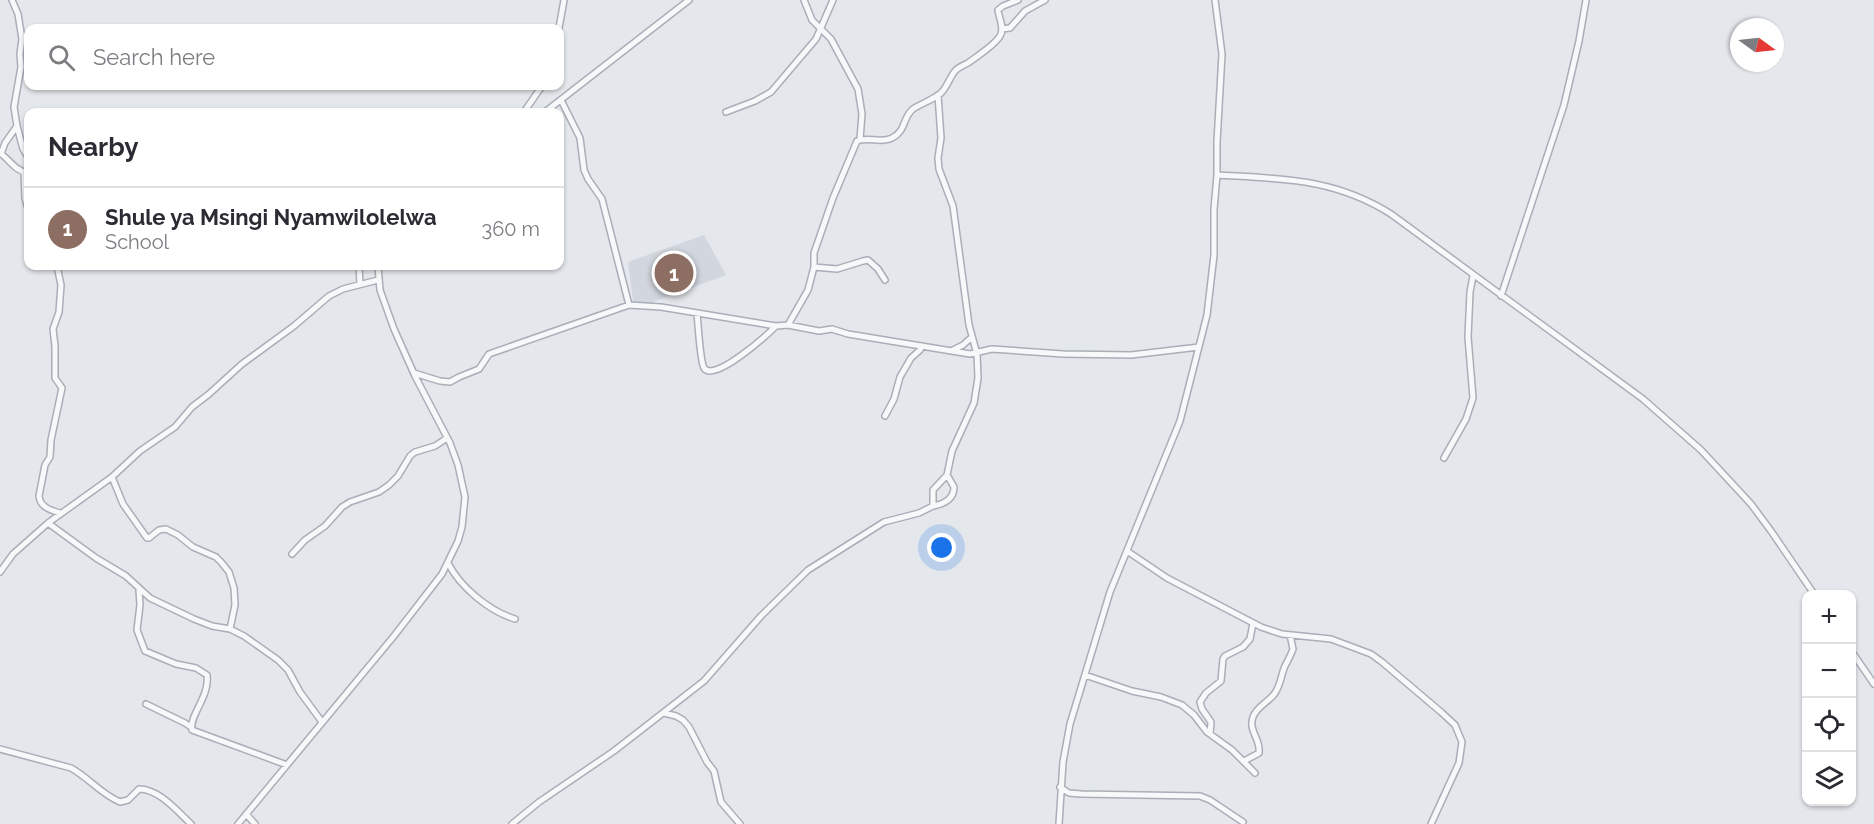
<!DOCTYPE html>
<html lang="en">
<head>
<meta charset="utf-8">
<style>
	:root { --surface:#fff; --page:#f7f7f7; --text:#2b2b33; --muted:#7c7c81; --line:#e1e1e2; --accent:#db2777 }
	body { margin:0; font-family:Raleway,sans-serif; background:var(--page); color:var(--text) }
	.controls { position:absolute; right:18px; bottom:18px; display:grid; overflow:hidden; border-radius:12px; box-shadow:0 2px 4px #0004 }
	.controls button { width:54px; height:54px; display:grid; place-items:center; padding:0; border:0; border-bottom:2px solid var(--line); background:var(--surface); color:var(--text); font:30px sans-serif }
	.compass { position:absolute; left:1730px; top:18px; width:54px; height:54px; border-radius:50%; background:var(--surface); box-shadow:0 2px 4px #0004; rotate:105deg }
	.you { position:absolute; left:942px; top:548px; width:21px; height:21px; margin:-15px; border:4px solid #fff; border-radius:50%; background:#1a73e8; box-shadow:0 0 0 9px #1a73e833 }
	.badge { display:grid; place-items:center; width:39px; height:39px; border-radius:50%; background:var(--accent); color:#fff; font-size:20px; font-weight:700 }
	.pin { position:absolute; translate:-50% -50%; border:3px solid #fff; box-shadow:0 2px 6px #0006 }
	.list { margin:0; padding:0; list-style:none }
	h2 { display:flex; justify-content:space-between; align-items:center; height:78px; margin:0; padding:0 24px; font-size:26px }
	h2 small { font-size:20px; font-weight:400; color:var(--muted) }
	.list li { display:grid; grid-template-columns:39px 1fr auto; gap:18px; align-items:center; box-sizing:border-box; height:84px; padding:0 24px; border-top:2px solid var(--line) }
	.list b { display:block; font-size:22px; white-space:nowrap }
	.list p { margin:0; font-size:20px; white-space:nowrap; color:var(--muted) }
	.list em { font-size:20px; font-style:normal; color:var(--muted) }
	.icon { flex:none; width:33px; height:33px; fill:none; stroke:currentColor; stroke-width:2; stroke-linecap:round; stroke-linejoin:round }
	.map { position:relative; flex:none; width:1874px; height:824px; overflow:hidden }
	.search { position:absolute; background:var(--surface); box-shadow:0 2px 4px #0004; left:24px; top:24px; width:540px; height:66px; display:flex; align-items:center; gap:15px; box-sizing:border-box; padding:0 21px; border-radius:12px; color:var(--muted); font-size:22px }
	.panel { position:absolute; background:var(--surface); box-shadow:0 2px 4px #0004; left:24px; top:108px; width:540px; height:162px; border-radius:12px }
	.map>svg:first-child { display:block }
	.built { fill:#d2d6de }
	.lines { fill:none; stroke-linecap:round; stroke-linejoin:round }
	.street-casing { stroke:#a9aeb7; stroke-width:8 }
	.street { stroke:#f7f8fa; stroke-width:5 }
</style>
</head>
<body>
<div class="map">
<svg width="1874" height="824" viewBox="0 0 1874 824">
	<rect width="100%" height="100%" fill="#e4e7ec"/>
	<path class="built" d="M704,235L726,275L634,309L628,262Z"/>
	<g class="lines">
		<defs>
			<path id="street" d="M804,0L812,20L831,39L858,89L862,114L860,139
				M559,28L564,0
				M1002,29L1010,28L1025,11L1045,0
				M561,100L580,138L584,170L588,179L602,199L629,305
				M524,112L542,86
				M545,112L689,0
				M726,112L755,101L771,92L816,39L833,0
				M17,126L23,149L28,157
				M0,153C10,160 15,171 28,173
				M1,154L5,143L17,126L14,107L21,67L20,54L22,39L18,14L12,0
				M24,172L25,198L28,209
				M1217,175C1283,179 1334,178 1391,214L1643,399L1701,450L1751,504L1771,531L1814,594
				M57,266L61,285L59,312L53,329L55,346V378L62,388L51,440L50,457L45,465L39,496C40,507 50,510 60,513
				M359,266L360,284
				M814,267L837,269L863,261L868,260L878,269L885,280
				M1501,296L1564,105L1579,41L1586,0
				M697,313C698,322 700,361 704,368C714,383 767,335 776,326
				M788,325L808,290L814,267V253L833,198L857,141C868,136 880,144 892,138C907,130 902,118 913,109C922,103 933,100 941,93C948,86 950,76 956,70C959,67 964,65 968,63C976,57 995,45 1000,36C1005,29 999,18 998,10L1003,6L1018,0
				M953,350L963,345L972,337
				M414,373L440,381L450,382L459,377L479,369L489,354L629,305L661,307L776,326L788,325L819,331L832,329L848,334L970,354L992,349L1063,354L1131,355L1199,347
				M885,416L894,399L900,377L911,358L920,350L922,346
				M1444,458L1466,419L1473,398L1468,337L1470,292L1473,276
				M112,477L123,504L147,538H149L159,530L166,529L178,535L193,547L216,557L221,562L229,572L234,588L235,605L230,629
				M933,506C944,504 954,499 954,487L947,475
				M48,523L96,558L126,576L150,598L194,619L212,626L230,629L244,636L278,660L288,670L300,692L322,722
				M1127,551L1167,578L1261,627L1282,634L1331,639L1371,654L1382,662L1441,712L1455,725L1462,742L1459,763L1431,824
				M292,554L305,540L325,526L342,507L350,502L379,492L389,485L398,476L410,456L415,452L435,446L447,438
				M448,563C460,587 489,611 515,619
				M0,572L13,554L48,523L112,477L140,451L175,427L192,407L209,394L242,364L294,326L329,296L343,289L378,280
				M139,590L140,605L137,630L145,651L176,664L196,668L207,675C210,697 189,715 192,730L287,765
				M1852,652L1874,684
				M1085,675L1132,691L1161,697L1182,705L1194,715L1207,732L1232,750L1255,773
				M146,704L185,723L191,727
				M664,713L676,716L683,720L689,727L707,762L714,771L721,802L740,824
				M1210,734L1211,722L1202,709L1200,702L1206,693L1221,681L1223,659L1225,656L1243,647L1250,639L1253,623
				M0,749L71,768C89,778 101,794 120,802L128,800L139,789C159,789 177,811 191,824
				M1244,761L1259,753C1261,739 1248,731 1253,717C1257,706 1269,702 1275,693C1281,684 1281,675 1285,666C1288,660 1291,655 1293,649L1290,635
				M1060,787L1069,793L1081,794L1200,796L1210,800L1243,822
				M246,814L255,824
				M238,824L394,636L442,574L458,541L462,527L465,497L458,465L450,443L415,376L394,329L380,290L378,266
				M512,824L539,802L614,751L704,681L761,616L808,570L884,522L919,513L933,506V490L947,475L952,451L974,403L978,378L977,354L969,325L953,206L939,169L938,158L941,138L938,95
				M1059,824L1063,762L1070,724L1110,592L1180,421L1207,315L1214,255V209L1217,175V142L1222,54L1215,0"/>
		</defs>
		<use href="#street" class="street-casing"/>
		<use href="#street" class="street"/>
	</g>
</svg>
<div class="controls">
<button>+</button>
<button>−</button>
<button><svg class="icon" aria-label="locate" viewBox="0 0 24 24"><circle cx="12" cy="12" r="6"/><path d="M12 2v4M12 18v4M2 12h4M18 12h4"/></svg></button>
<button><svg class="icon" aria-label="layers" viewBox="0 0 24 24"><path d="M12 4l9 5-9 5-9-5zM3 14l9 5 9-5"/></svg></button>
</div>
<svg class="compass" viewBox="-18 -18 36 36"><path d="M0-13l5 13h-10z" fill="#e53935"/><path d="M0 13l5-13h-10z" fill="#7c7c81"/></svg>
<div class="you"></div>
<div class="pin badge" style="left:674px;top:273px;background:#8d6e63">1</div>
<div class="search"><svg class="icon" aria-label="search" viewBox="0 0 24 24"><circle cx="10" cy="10" r="6"/><path d="M15 15l6 6"/></svg>Search here</div>
<section class="panel">
<h2>Nearby<small></small></h2>
<ul class="list">
<li><span class="badge" style="background:#8d6e63">1</span><div><b>Shule ya Msingi Nyamwilolelwa</b><p>School</p></div><em>360 m</em></li>
</ul>
</section>
</div>
</body>
</html>
